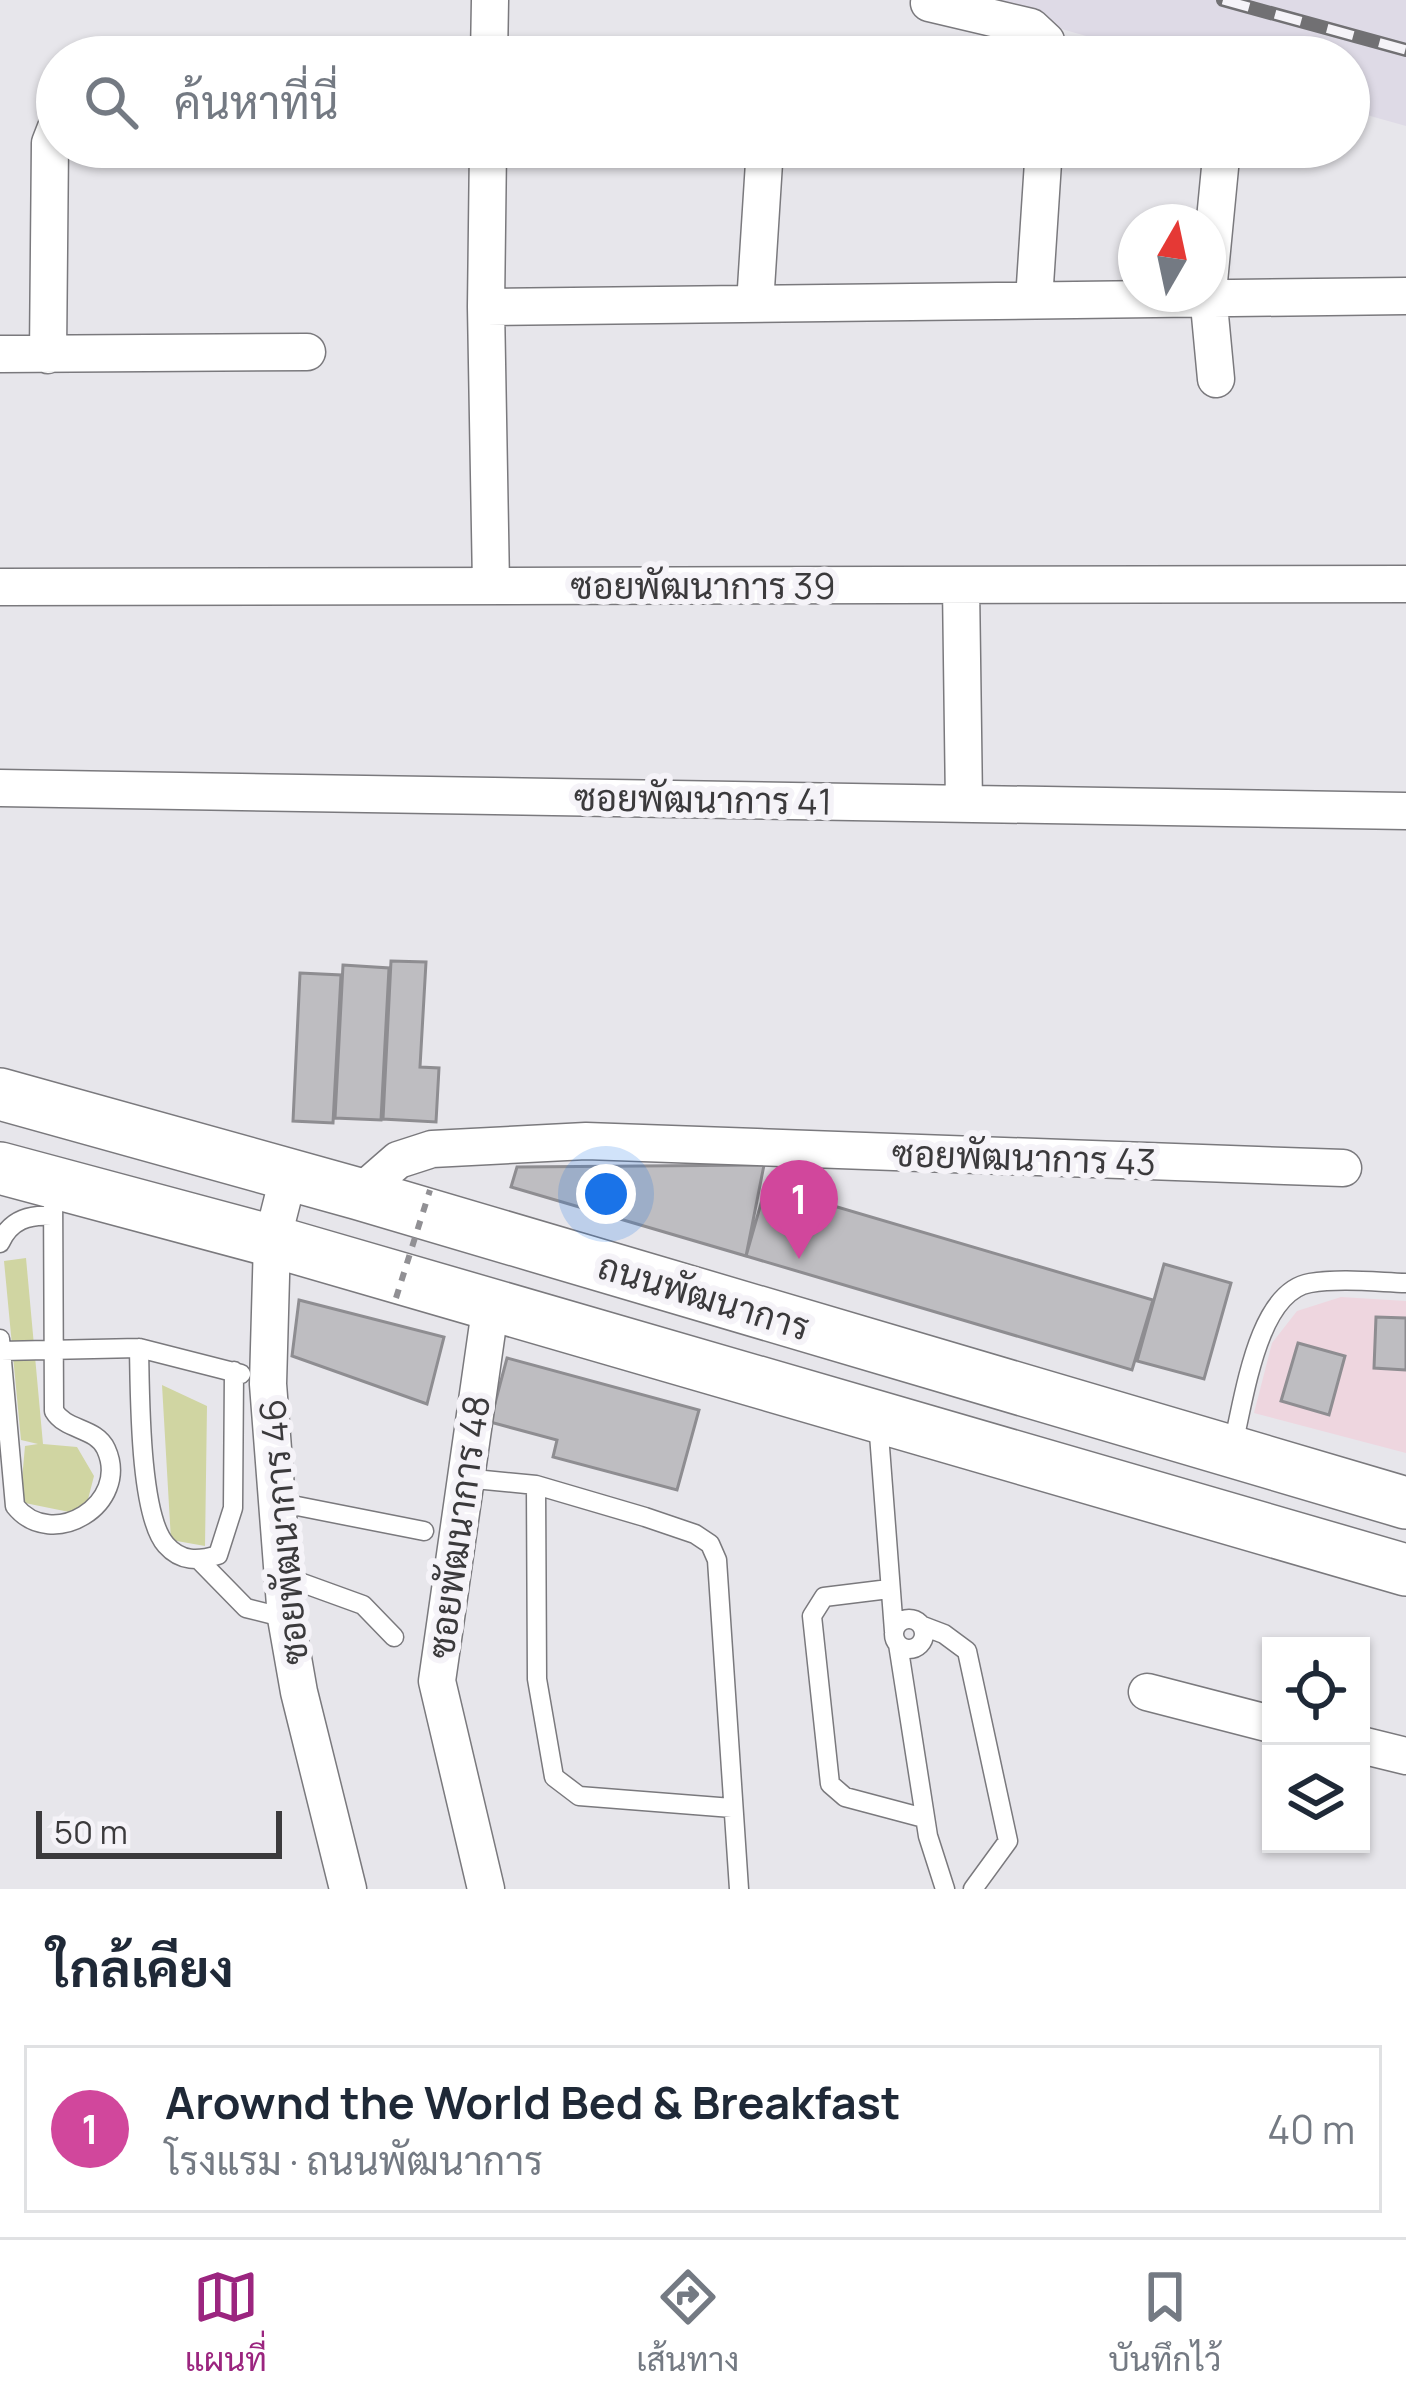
<!DOCTYPE html>
<html lang="th">
<head>
<meta charset="utf-8">
<style>
	:root { --surface:#fff; --page:#f2f2f3; --text:#1f2937; --muted:#747a83; --line:#e0e1e3; --accent:#9b257f }
	body { margin:0; font-family:Manrope,Sarabun,sans-serif; background:var(--page); color:var(--text) }
	.controls { position:absolute; right:36px; bottom:36px; display:grid; overflow:hidden; border-radius:0px; box-shadow:0 3px 9px #0004 }
	.controls button { width:108px; height:108px; display:grid; place-items:center; padding:0; border:0; border-bottom:3px solid var(--line); background:var(--surface); color:var(--text); font:60px sans-serif }
	.compass { position:absolute; left:1118px; top:204px; width:108px; height:108px; border-radius:50%; background:var(--surface); box-shadow:0 3px 9px #0004; rotate:9deg }
	.scale { position:absolute; left:36px; bottom:30px; width:246px; box-sizing:border-box; padding-left:12px; border:6px solid #3b3a3c; border-top:0; font-size:33px; line-height:42px; white-space:nowrap; color:#3b3a3c; -webkit-text-stroke:9px #f5f3f8; paint-order:stroke }
	.you { position:absolute; left:606px; top:1194px; width:42px; height:42px; margin:-30px; border:9px solid #fff; border-radius:50%; background:#1a73e8; box-shadow:0 0 0 18px #1a73e833 }
	.badge { display:grid; place-items:center; width:78px; height:78px; border-radius:50%; background:var(--accent); color:#fff; font-size:39px; font-weight:700 }
	.pin { position:absolute; translate:-50% -99px; filter:drop-shadow(0 3px 6px #0008) }
	.pin::after { content:''; position:absolute; top:63px; width:42px; height:36px; background:inherit; clip-path:polygon(0 0,100% 0,50% 100%) }
	.list { margin:0; padding:0; list-style:none }
	h2 { display:flex; justify-content:space-between; align-items:center; height:156px; margin:0; padding:0 48px; font-size:51px }
	h2 small { font-size:39px; font-weight:400; color:var(--muted) }
	.list li { display:grid; grid-template-columns:78px 1fr auto; gap:36px; align-items:center; box-sizing:border-box; height:168px; margin:0 24px 24px; padding:0 24px; border:3px solid var(--line); border-radius:0px }
	.list b { display:block; font-size:45px; white-space:nowrap }
	.list p { margin:0; font-size:39px; white-space:nowrap; color:var(--muted) }
	.list em { font-size:39px; font-style:normal; color:var(--muted) }
	.icon { flex:none; width:66px; height:66px; fill:none; stroke:currentColor; stroke-width:2; stroke-linecap:round; stroke-linejoin:round }
	.map { position:relative; flex:none; width:1406px; height:1889px; overflow:hidden }
	.search { position:absolute; background:var(--surface); box-shadow:0 3px 9px #0004; left:36px; right:36px; top:36px; height:132px; display:flex; align-items:center; gap:30px; box-sizing:border-box; padding:0 42px; border-radius:66px; color:var(--muted); font-size:45px }
	.sheet { height:348px; background:var(--surface) }
	nav { display:flex; justify-content:space-around; align-items:center; box-sizing:border-box; height:168px; border-top:3px solid var(--line); background:var(--surface); font-size:33px; color:var(--muted) }
	nav a { display:grid; justify-items:center; gap:6px }
	nav .on { color:var(--accent) }
	.map>svg:first-child { display:block }
	.commercial { fill:#eed6df }
	.built { fill:#dedae6 }
	.green { fill:#d0d5a2 }
	.building { fill:#bebdc1; stroke:#8e8d91; stroke-width:3 }
	.lines { fill:none; stroke-linecap:round; stroke-linejoin:round }
	.lane-casing { stroke:#7a797d; stroke-width:21 }
	.street-casing { stroke:#7a797d; stroke-width:39 }
	.secondary-casing { stroke:#7a797d; stroke-width:54 }
	.lane { stroke:#fff; stroke-width:18 }
	.street { stroke:#fff; stroke-width:36 }
	.secondary { stroke:#fff; stroke-width:51 }
	.rail-casing { stroke:#717073; stroke-width:14 }
	.rail { stroke:#f5f3f8; stroke-width:9; stroke-dasharray:27; stroke-linecap:butt }
	.path-bridge { stroke:#919094; stroke-width:6; stroke-dasharray:9 9; stroke-linecap:butt }
	.labels { text-anchor:middle; dominant-baseline:central; stroke-width:12; stroke-linejoin:round; paint-order:stroke }
	.street-label { font-size:36px; fill:#3b3a3c; stroke:#f5f3f8 }
</style>
</head>
<body>
<div class="map">
<svg width="1406" height="1889" viewBox="0 0 1406 1889">
	<rect width="100%" height="100%" fill="#e7e6eb"/>
	<path class="commercial" d="M1341,1297L1406,1301V1453L1254,1413L1272,1343L1297,1311Z"/>
	<path class="built" d="M958,0H1406V126L1349,110V57H1161Z"/>
	<path class="green" d="M26,1258L43,1444L77,1447L94,1476L84,1515L20,1502L25,1446L38,1444L21,1440L4,1261Z
		M162,1385L207,1406L205,1546L171,1540Z"/>
	<path class="building" d="M391,961L426,962L420,1067L439,1068L436,1122L383,1119Z
		M343,965L389,968L381,1120L335,1118Z
		M300,973L341,975L333,1123L293,1121Z
		M764,1165L746,1256L511,1187L517,1167Z
		M766,1186L1153,1300L1132,1370L746,1256Z
		M1164,1264L1231,1283L1204,1379L1137,1361Z
		M299,1300L444,1337L427,1404L292,1356Z
		M1376,1317L1406,1318V1370L1374,1368Z
		M1298,1343L1345,1356L1329,1415L1281,1401Z
		M507,1358L699,1410L677,1490L553,1457L557,1440L490,1422Z"/>
	<g class="lines">
		<defs>
			<path id="lane" d="M0,1243C10,1220 29,1214 52,1216
				M0,1339L15,1506C52,1552 131,1504 106,1449C96,1427 66,1431 54,1411L53,1184
				M139,1348C140,1391 139,1515 166,1545C181,1562 198,1561 218,1555L233,1508L234,1371
				M1,1351L139,1348L241,1374
				M878,1421L894,1631
				M1232,1448C1244,1403 1256,1292 1310,1283C1340,1278 1376,1282 1406,1283
				M464,1478L536,1485L645,1517L695,1534L710,1544L717,1560L739,1889
				M536,1485L537,1679L554,1777L579,1796L732,1808
				M277,1502L424,1531
				M199,1560L246,1608L286,1618
				M283,1576L363,1605L394,1637
				M889,1589L824,1597L812,1616L830,1784L845,1797L924,1818
				M894 1634a15 15 0 1 1 30 0a15 15 0 1 1-30 0Z
				M923,1626L944,1634L967,1651L1008,1841L973,1889
				M898,1644L928,1836L945,1889"/>
			<path id="street" d="M929,3L1031,27L1046,41L1049,57
				M489,57L490,0
				M488,147L486,307L491,585
				M1208,292L1222,147
				M1208,294L1216,379
				M1034,300L1044,147
				M755,304L765,147
				M486,307L1406,296
				M0,354L307,352
				M48,355L50,143L57,125
				M961,586L964,804
				M0,587L1406,584
				M0,788L1406,811
				M289,1174L272,1241L268,1384L286,1618L299,1692L348,1889
				M359,1194L398,1160L432,1149L586,1141L1343,1168
				M1147,1692L1271,1724
				M1361,1745L1406,1756
				M486,1889L437,1681L491,1303"/>
			<path id="secondary" d="M0,1094L359,1194L1406,1503
				M0,1168L272,1241L1406,1570"/>
		</defs>
		<use href="#lane" class="lane-casing"/>
		<use href="#street" class="street-casing"/>
		<use href="#secondary" class="secondary-casing"/>
		<use href="#lane" class="lane"/>
		<use href="#street" class="street"/>
		<use href="#secondary" class="secondary"/>
		<defs>
			<path id="rail" d="M1223,0L1406,50"/>
		</defs>
		<use href="#rail" class="rail-casing"/>
		<use href="#rail" class="rail"/>
		<path class="path-bridge" d="M396,1298L430,1190"/>
	</g>
	<g class="labels">
		<g class="street-label">
			<text x="703" y="585">ซอยพัฒนาการ 39</text>
			<text transform="translate(703 799) rotate(1)">ซอยพัฒนาการ 41</text>
			<text transform="translate(1024 1157) rotate(2)">ซอยพัฒนาการ 43</text>
			<text transform="translate(704 1296) rotate(17)">ถนนพัฒนาการ</text>
			<text transform="translate(458 1527) rotate(-82)">ซอยพัฒนาการ 48</text>
			<text transform="translate(283 1532) rotate(-95)">ซอยพัฒนาการ 46</text>
		</g>
	</g>
</svg>
<div class="controls">
<button><svg class="icon" aria-label="locate" viewBox="0 0 24 24"><circle cx="12" cy="12" r="6"/><path d="M12 2v4M12 18v4M2 12h4M18 12h4"/></svg></button>
<button><svg class="icon" aria-label="layers" viewBox="0 0 24 24"><path d="M12 4l9 5-9 5-9-5zM3 14l9 5 9-5"/></svg></button>
</div>
<svg class="compass" viewBox="-18 -18 36 36"><path d="M0-13l5 13h-10z" fill="#e53935"/><path d="M0 13l5-13h-10z" fill="#747a83"/></svg>
<div class="scale">50 m</div>
<div class="you"></div>
<div class="pin badge" style="left:799px;top:1259px;background:#d1479c">1</div>
<div class="search"><svg class="icon" aria-label="search" viewBox="0 0 24 24"><circle cx="10" cy="10" r="6"/><path d="M15 15l6 6"/></svg>ค้นหาที่นี่</div>
</div>
<section class="sheet">
<h2>ใกล้เคียง<small></small></h2>
<ul class="list">
<li><span class="badge" style="background:#d1479c">1</span><div><b>Arownd the World Bed &amp; Breakfast</b><p>โรงแรม · ถนนพัฒนาการ</p></div><em>40 m</em></li>
</ul>
</section>
<nav>
<a class="on"><svg class="icon" aria-label="map" viewBox="0 0 24 24"><path d="M3 6l6-2 6 2 6-2v14l-6 2-6-2-6 2zM9 4v14M15 6v14"/></svg>แผนที่</a>
<a><svg class="icon" aria-label="directions" viewBox="0 0 24 24"><path d="M12 3l9 9-9 9-9-9zM9 14v-3h6M13 9l2 2-2 2"/></svg>เส้นทาง</a>
<a><svg class="icon" aria-label="saved" viewBox="0 0 24 24"><path d="M7 4h10v16l-5-4-5 4z"/></svg>บันทึกไว้</a>
</nav>
</body>
</html>
